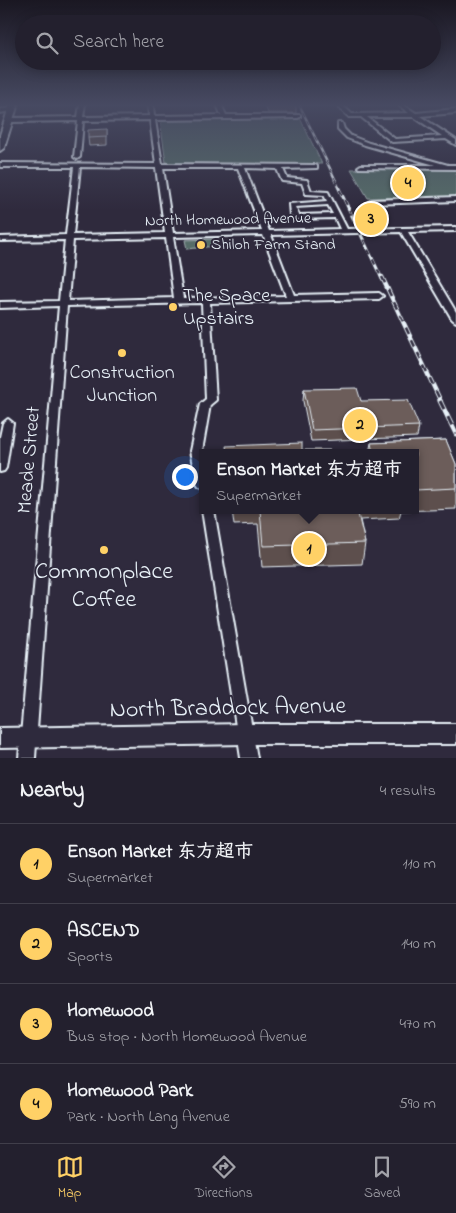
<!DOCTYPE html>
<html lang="en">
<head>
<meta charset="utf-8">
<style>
	:root { --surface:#23202e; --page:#2b2836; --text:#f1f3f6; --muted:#a3a3aa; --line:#403e4a; --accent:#ffd166 }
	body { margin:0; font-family:"Indie Flower","LXGW WenKai TC",sans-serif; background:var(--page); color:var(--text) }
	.you { position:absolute; left:184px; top:476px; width:18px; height:18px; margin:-12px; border:4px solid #fff; border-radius:50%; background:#1a73e8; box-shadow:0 0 0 8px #1a73e833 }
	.badge { display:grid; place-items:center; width:32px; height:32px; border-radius:50%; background:var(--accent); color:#111; font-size:16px; font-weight:700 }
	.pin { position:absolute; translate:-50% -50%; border:2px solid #fff; box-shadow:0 1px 5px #0006 }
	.popup { position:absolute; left:199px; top:449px; width:220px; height:65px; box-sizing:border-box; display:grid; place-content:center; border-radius:0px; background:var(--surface); filter:drop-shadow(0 1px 4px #0005); font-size:16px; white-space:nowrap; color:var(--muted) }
	.popup b { font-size:19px; color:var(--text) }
	.popup::after { content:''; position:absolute; left:50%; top:100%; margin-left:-10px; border:10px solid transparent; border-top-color:var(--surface) }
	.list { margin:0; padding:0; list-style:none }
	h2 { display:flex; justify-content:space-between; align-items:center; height:65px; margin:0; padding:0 20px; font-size:21px }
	h2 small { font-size:16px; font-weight:400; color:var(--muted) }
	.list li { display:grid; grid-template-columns:32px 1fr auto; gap:15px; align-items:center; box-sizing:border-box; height:80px; padding:0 20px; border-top:1px solid var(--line) }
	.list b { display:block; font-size:19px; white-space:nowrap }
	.list p { margin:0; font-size:16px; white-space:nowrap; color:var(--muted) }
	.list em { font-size:16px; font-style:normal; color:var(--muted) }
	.icon { flex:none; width:28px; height:28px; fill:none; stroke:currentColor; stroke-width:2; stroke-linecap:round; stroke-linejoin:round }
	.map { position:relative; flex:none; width:456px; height:758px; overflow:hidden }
	.search { position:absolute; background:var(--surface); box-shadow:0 2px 12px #0003; left:15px; right:15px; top:15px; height:55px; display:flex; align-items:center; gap:12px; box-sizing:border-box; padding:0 18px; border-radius:28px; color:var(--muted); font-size:19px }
	.sheet { height:385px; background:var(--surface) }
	nav { display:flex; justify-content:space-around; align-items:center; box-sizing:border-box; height:70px; border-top:1px solid var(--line); background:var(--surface); font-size:14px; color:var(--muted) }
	nav a { display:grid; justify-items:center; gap:2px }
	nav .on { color:var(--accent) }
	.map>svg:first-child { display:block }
	.green { fill:#576c67; stroke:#a0aeb0 }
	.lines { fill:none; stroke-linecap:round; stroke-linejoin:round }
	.minor-casing { stroke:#e8f1f8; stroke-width:4 }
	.major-casing { stroke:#e8f1f8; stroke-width:4 }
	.highway-casing { stroke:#e8f1f8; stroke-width:4 }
	.minor { fill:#2f2a3d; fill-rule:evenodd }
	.major { fill:#2f2a3d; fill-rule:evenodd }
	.highway { fill:#2f2a3d; fill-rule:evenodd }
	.rail-far3-casing { stroke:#e8f1f8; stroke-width:2.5 }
	.rail-far2-casing { stroke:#e8f1f8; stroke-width:3 }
	.rail-far1-casing { stroke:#e8f1f8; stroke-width:4.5 }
	.rail-casing { stroke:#e8f1f8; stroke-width:5 }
	.rail-far3 { stroke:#2f2a3d; stroke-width:1; stroke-dasharray:4.5; stroke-linecap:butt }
	.rail-far2 { stroke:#2f2a3d; stroke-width:2; stroke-dasharray:5.5; stroke-linecap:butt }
	.rail-far1 { stroke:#2f2a3d; stroke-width:2.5; stroke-dasharray:7; stroke-linecap:butt }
	.rail { stroke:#2f2a3d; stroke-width:3; stroke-dasharray:9; stroke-linecap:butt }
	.wall { fill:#5d504d; stroke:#e8f1f8 }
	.building { fill:#6c5d5a; stroke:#e8f1f8 }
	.poi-dot { fill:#ffd166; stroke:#2f2a3d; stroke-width:2 }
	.labels { text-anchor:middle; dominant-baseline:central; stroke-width:4; stroke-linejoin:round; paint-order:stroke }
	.far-street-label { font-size:16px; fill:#e8f1f8; stroke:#2f2a3d }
	.far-poi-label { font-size:16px; fill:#e8f1f8; stroke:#2f2a3d; text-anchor:start }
	.poi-label { font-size:20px; fill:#e8f1f8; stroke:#2f2a3d; text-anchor:start }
	.street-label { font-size:20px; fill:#e8f1f8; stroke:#2f2a3d }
	.near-poi-label { font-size:24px; fill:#e8f1f8; stroke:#2f2a3d }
	.near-street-label { font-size:24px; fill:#e8f1f8; stroke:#2f2a3d }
</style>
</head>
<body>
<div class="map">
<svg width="456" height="758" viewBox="0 0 456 758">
	<rect width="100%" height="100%" fill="#2f2a3d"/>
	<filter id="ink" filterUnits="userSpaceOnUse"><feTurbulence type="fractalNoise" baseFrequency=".02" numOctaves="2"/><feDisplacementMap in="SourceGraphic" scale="10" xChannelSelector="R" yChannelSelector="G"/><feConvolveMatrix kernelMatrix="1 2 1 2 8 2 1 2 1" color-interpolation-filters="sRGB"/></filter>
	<g filter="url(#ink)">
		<path class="green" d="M300,118L322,164L166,163L160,119Z
			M351,169H456V197L368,198Z
			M215,239L216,246L187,249L185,240Z"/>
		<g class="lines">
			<defs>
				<path id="minor" d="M80,104H85L83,117L149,116L148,104H153L154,116L221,115L217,104H221L226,115H300V117L298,118L155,120L162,164L315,165L317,166V168L283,169L287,178L307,180L311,191L328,192L347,229L456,227V231L408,232L456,312V322L452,319L401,232L271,235L294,295L379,293L383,296L379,299L210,303L216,400L210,405L202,451L203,488L199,487L197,484L190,451L200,404L206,399L202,303L67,306L35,758H19L59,306L0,308V302L59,301L65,240L0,241V237L66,235L74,167H0V163L156,164L150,120L83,121L80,157L77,159L74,157L78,121L9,122L6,120L9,118L78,117ZM80,167L156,168L165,233L73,235ZM163,168H238L262,231L173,233ZM245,168L277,169L282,181L302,183L306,194L324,195L327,201L289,204L290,215L297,219L335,218L340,229L269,231ZM328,205L333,214L299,215L295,207ZM263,235L286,296L183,298L173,237ZM166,238L174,298L68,301L73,240Z
					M335,104H341L352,114L409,113L397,104H402L416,113L456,109V113L420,116L456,140V145L446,139L392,142L361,117H349ZM367,117H414L442,136L395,139Z
					M0,109L12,108L15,110L0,113Z
					M338,123H342L344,129L351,136L369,143L448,165H456V169L359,168L358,167L361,165H435L365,145L347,138L338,129Z
					M456,197V201L372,204L369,202L372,200Z
					M8,419L13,423L6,468L4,471L0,472V437L3,423Z
					M203,508V510H214L257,758H241L202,510Z"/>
				<path id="major" d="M246,724H456V744H246L0,748V728Z"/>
				<path id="highway" d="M10,104H18L4,148L0,151V135Z"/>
			</defs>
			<use href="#minor" class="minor-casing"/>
			<use href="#major" class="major-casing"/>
			<use href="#highway" class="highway-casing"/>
			<use href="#minor" class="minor"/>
			<use href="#major" class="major"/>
			<use href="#highway" class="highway"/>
			<defs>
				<path id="rail-far3" d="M299,104L336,181"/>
				<path id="rail-far2" d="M335,180L382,279"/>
				<path id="rail-far1" d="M382,277L441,402"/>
				<path id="rail" d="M440,401L456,434"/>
			</defs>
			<use href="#rail-far3" class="rail-far3-casing"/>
			<use href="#rail-far2" class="rail-far2-casing"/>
			<use href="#rail-far1" class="rail-far1-casing"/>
			<use href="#rail" class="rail-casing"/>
			<use href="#rail-far3" class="rail-far3"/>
			<use href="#rail-far2" class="rail-far2"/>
			<use href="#rail-far1" class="rail-far1"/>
			<use href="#rail" class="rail"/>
		</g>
		<path class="wall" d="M264,104H296V113H268Z
			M107,129V145L89,146L88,138Z
			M304,389L361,401L419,426L417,437L311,441L303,401Z
			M446,440L456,464V509L401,511L399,518L360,520L365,543L362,564L262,567L258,524L234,525L232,510H415V453H369L371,443Z"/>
		<path class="building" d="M107,129V137L88,138V130Z
			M357,388L361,401L408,400L419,426L312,430L304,389Z
			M446,440L456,464V488L415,490V453H373L371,443Z
			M302,443V450H330L331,453H227L226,446Z
			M260,510H357L365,543L263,546Z"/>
	</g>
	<linearGradient id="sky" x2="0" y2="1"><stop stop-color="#1a1722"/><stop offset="0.5" stop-color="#474a62"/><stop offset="1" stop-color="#474a62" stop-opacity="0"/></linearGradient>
	<rect width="456" height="210" fill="url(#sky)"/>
	<g class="poi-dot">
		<circle cx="201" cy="245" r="5"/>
		<circle cx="173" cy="307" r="5"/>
		<circle cx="122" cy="353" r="5"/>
		<circle cx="104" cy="550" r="5"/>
	</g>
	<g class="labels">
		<g class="far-street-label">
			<text transform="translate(228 220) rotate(-1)">North Homewood Avenue</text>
		</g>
		<g class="far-poi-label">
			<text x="211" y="245">Shiloh Farm Stand</text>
		</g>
		<g class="poi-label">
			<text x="183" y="296">The Space<tspan x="183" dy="23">Upstairs</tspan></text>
			<text x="122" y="373" text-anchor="middle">Construction<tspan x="122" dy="23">Junction</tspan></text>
		</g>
		<g class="street-label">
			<text transform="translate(30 460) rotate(-85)">Meade Street</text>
		</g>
		<g class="near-poi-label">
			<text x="104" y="572">Commonplace<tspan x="104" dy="28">Coffee</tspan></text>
		</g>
		<g class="near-street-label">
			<text transform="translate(228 709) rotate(-1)">North Braddock Avenue</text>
		</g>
	</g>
</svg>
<div class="you"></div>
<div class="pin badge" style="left:309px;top:549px">1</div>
<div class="popup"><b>Enson Market 东方超市</b>Supermarket</div>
<div class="pin badge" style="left:360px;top:425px">2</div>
<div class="pin badge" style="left:371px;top:219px">3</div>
<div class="pin badge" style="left:408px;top:183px">4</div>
<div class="search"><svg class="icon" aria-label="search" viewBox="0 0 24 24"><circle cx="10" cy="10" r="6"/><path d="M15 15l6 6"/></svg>Search here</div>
</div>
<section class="sheet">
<h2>Nearby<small>4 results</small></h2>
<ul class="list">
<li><span class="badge">1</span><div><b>Enson Market 东方超市</b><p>Supermarket</p></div><em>110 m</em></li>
<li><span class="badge">2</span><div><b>ASCEND</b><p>Sports</p></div><em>140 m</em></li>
<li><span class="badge">3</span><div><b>Homewood</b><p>Bus stop · North Homewood Avenue</p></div><em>470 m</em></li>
<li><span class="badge">4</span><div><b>Homewood Park</b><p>Park · North Lang Avenue</p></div><em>590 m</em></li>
</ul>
</section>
<nav>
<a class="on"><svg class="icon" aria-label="map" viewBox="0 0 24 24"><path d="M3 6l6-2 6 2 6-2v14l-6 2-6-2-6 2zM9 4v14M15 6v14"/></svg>Map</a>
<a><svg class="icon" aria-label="directions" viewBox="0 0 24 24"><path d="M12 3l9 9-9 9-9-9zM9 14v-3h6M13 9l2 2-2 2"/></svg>Directions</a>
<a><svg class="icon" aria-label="saved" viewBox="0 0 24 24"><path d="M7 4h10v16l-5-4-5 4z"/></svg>Saved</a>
</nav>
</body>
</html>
